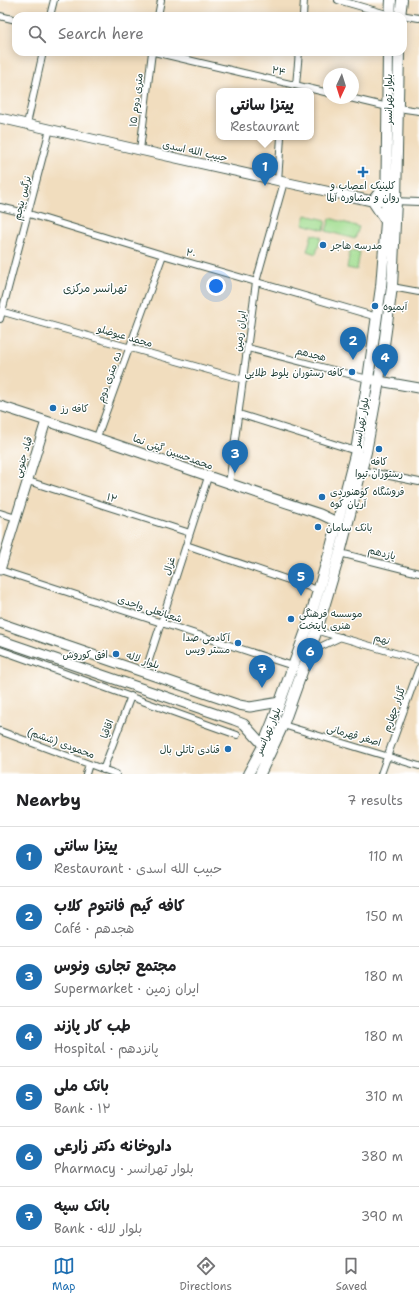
<!DOCTYPE html>
<html lang="en">
<head>
<meta charset="utf-8">
<style>
	:root { --surface:#fff; --page:#f6f6f6; --text:#202124; --muted:#757577; --line:#e0e0e0; --accent:#1f6fb2 }
	body { margin:0; font-family:"Shantell Sans","Playpen Sans Arabic",sans-serif; background:var(--page); color:var(--text) }
	.compass { position:absolute; left:323px; top:68px; width:36px; height:36px; border-radius:50%; background:var(--surface); box-shadow:0 2px 10px #0003; rotate:184deg }
	.you { position:absolute; left:216px; top:286px; width:14px; height:14px; margin:-10px; border:3px solid #fff; border-radius:50%; background:#1a73e8; box-shadow:0 0 0 6px #1a73e833 }
	.badge { display:grid; place-items:center; width:26px; height:26px; border-radius:50%; background:var(--accent); color:#fff; font-size:13px; font-weight:700 }
	.pin { position:absolute; translate:-50% -33px; filter:drop-shadow(0 1px 2px #0008) }
	.pin::after { content:''; position:absolute; top:21px; width:14px; height:12px; background:inherit; clip-path:polygon(0 0,100% 0,50% 100%) }
	.popup { position:absolute; left:216px; top:88px; width:98px; height:52px; box-sizing:border-box; display:grid; place-content:center; border-radius:8px; background:var(--surface); filter:drop-shadow(0 1px 3px #0005); font-size:13px; white-space:nowrap; color:var(--muted) }
	.popup b { font-size:15px; color:var(--text) }
	.popup::after { content:''; position:absolute; left:50%; top:100%; margin-left:-8px; border:8px solid transparent; border-top-color:var(--surface) }
	.list { margin:0; padding:0; list-style:none }
	h2 { display:flex; justify-content:space-between; align-items:center; height:52px; margin:0; padding:0 16px; font-size:17px }
	h2 small { font-size:13px; font-weight:400; color:var(--muted) }
	.list li { display:grid; grid-template-columns:26px 1fr auto; gap:12px; align-items:center; box-sizing:border-box; height:60px; padding:0 16px; border-top:1px solid var(--line) }
	.list b { display:block; font-size:15px; white-space:nowrap }
	.list p { margin:0; font-size:13px; white-space:nowrap; color:var(--muted) }
	.list em { font-size:13px; font-style:normal; color:var(--muted) }
	.icon { flex:none; width:22px; height:22px; fill:none; stroke:currentColor; stroke-width:2; stroke-linecap:round; stroke-linejoin:round }
	.map { position:relative; flex:none; width:419px; height:774px; overflow:hidden }
	.search { position:absolute; background:var(--surface); box-shadow:0 2px 10px #0003; left:12px; right:12px; top:12px; height:44px; display:flex; align-items:center; gap:10px; box-sizing:border-box; padding:0 14px; border-radius:12px; color:var(--muted); font-size:15px }
	.sheet { height:472px; background:var(--surface) }
	nav { display:flex; justify-content:space-around; align-items:center; box-sizing:border-box; height:56px; border-top:1px solid var(--line); background:var(--surface); font-size:11px; color:var(--muted) }
	nav a { display:grid; justify-items:center; gap:2px }
	nav .on { color:var(--accent) }
	.map>svg:first-child { display:block }
	.garden { fill:#a2dd90; stroke:#608d62 }
	.lines { fill:none; stroke-linecap:round; stroke-linejoin:round }
	.street-casing { stroke:#3e5549; stroke-width:8 }
	.secondary-casing { stroke:#3e5549; stroke-width:11 }
	.primary-casing { stroke:#3e5549; stroke-width:12 }
	.street { stroke:#fff; stroke-width:6 }
	.secondary { stroke:#fff; stroke-width:9 }
	.primary { stroke:#fff; stroke-width:10 }
	.poi-dot { fill:#1f6fb2; stroke:#fff; stroke-width:1.5 }
	.labels { text-anchor:middle; dominant-baseline:central; stroke-width:3; stroke-linejoin:round; paint-order:stroke }
	.street-label { font-size:10px; fill:#1f3d34; stroke:#fff }
	.poi-label { font-size:10px; fill:#1f3d34; stroke:#fff; text-anchor:start }
	.neighbourhood-label { font-size:11px; fill:#1f3d34; stroke:#fff }
</style>
</head>
<body>
<div class="map">
<svg width="419" height="774" viewBox="0 0 419 774">
	<rect width="100%" height="100%" fill="#fff"/>
	<filter id="ink" filterUnits="userSpaceOnUse"><feTurbulence type="fractalNoise" baseFrequency=".025" numOctaves="2"/><feDisplacementMap in="SourceGraphic" scale="8" xChannelSelector="R" yChannelSelector="G"/><feConvolveMatrix kernelMatrix="1 2 1 2 8 2 1 2 1" color-interpolation-filters="sRGB"/></filter>
	<filter id="wash" filterUnits="userSpaceOnUse"><feTurbulence type="fractalNoise" baseFrequency=".012" numOctaves="4" result="noise"/><feDisplacementMap in="SourceGraphic" scale="16" xChannelSelector="R" yChannelSelector="G"/><feGaussianBlur stdDeviation="0.9" result="paint"/><feColorMatrix in="noise" values="0 0 0 0 0 0 0 0 0 0 0 0 0 0 0 0 0 1.4 0 .05"/><feComposite in="paint" operator="in"/></filter>
	<g filter="url(#wash)">
		<rect width="100%" height="100%" fill="#f1ddbe"/>
		<path class="garden" d="M306,215L326,220L324,230L303,224Z
			M330,218L359,227L355,239L326,231Z
			M312,234L321,237L316,254L307,251Z
			M350,251L360,252L357,270L347,268Z"/>
	</g>
	<g filter="url(#ink)">
		<g class="lines">
			<defs>
				<path id="street" d="M338,0L390,15
					M400,15L419,18
					M0,16L16,20
					M50,16L54,0
					M158,16L161,0
					M303,16L304,0
					M154,52L329,93
					M296,85L299,52
					M350,98L388,107
					M398,108L419,111
					M27,124L43,52
					M140,150L152,52
					M278,181L281,137
					M393,201L419,202
					M0,207L29,214L163,255L377,317
					M392,287L419,292
					M0,311L244,380
					M0,319L50,129
					M248,348L368,379
					M239,414L356,451
					M97,437L163,255
					M361,470L419,482
					M28,481L190,533
					M229,484L256,282L284,182
					M0,513L16,518
					M186,545L318,590
					M340,553L419,573
					M0,570L293,666
					M315,630L419,660
					M0,650L237,735
					M309,652L341,637
					M149,660L208,477
					M283,725L419,766
					M0,731L116,774
					M103,770L131,696
					M86,774L89,764
					M381,774L419,668"/>
				<path id="secondary" d="M0,118L140,150L284,182L372,201L387,200
					M386,222L372,201L387,182
					M368,379L419,388
					M0,406C108,440 213,479 320,514L337,522
					M0,570L46,421
					M0,623L239,705L250,707L280,702
					M0,640L234,720L244,724L263,745"/>
				<path id="primary" d="M390,16L391,0
					M400,16L402,0
					M248,774L262,748L273,721L307,628L330,551L356,451L368,379L381,287L386,222L388,52
					M260,774L283,725L317,630L340,553L366,452L379,381L392,287L396,201L399,52"/>
			</defs>
			<use href="#street" class="street-casing"/>
			<use href="#secondary" class="secondary-casing"/>
			<use href="#primary" class="primary-casing"/>
			<use href="#street" class="street"/>
			<use href="#secondary" class="secondary"/>
			<use href="#primary" class="primary"/>
		</g>
	</g>
	<g class="poi-dot">
		<path d="M361 166h4v4h4v4h-4v4h-4v-4h-4v-4h4z"/>
		<circle cx="323" cy="245" r="4"/>
		<circle cx="375" cy="306" r="4"/>
		<circle cx="352" cy="372" r="4"/>
		<circle cx="53" cy="408" r="4"/>
		<circle cx="379" cy="449" r="4"/>
		<circle cx="322" cy="497" r="4"/>
		<circle cx="318" cy="527" r="4"/>
		<circle cx="291" cy="619" r="4"/>
		<circle cx="238" cy="643" r="4"/>
		<circle cx="116" cy="654" r="4"/>
		<circle cx="228" cy="749" r="4"/>
	</g>
	<g class="labels">
		<g class="street-label">
			<text transform="translate(279 71) rotate(13)">۲۴</text>
			<text transform="translate(388 99) rotate(-90)">بلوار تهرانسر</text>
			<text transform="translate(136 100) rotate(-83)">۱۵ متری دوم</text>
			<text transform="translate(195 151) rotate(12)">حبیب الله اسدی</text>
			<text transform="translate(22 198) rotate(-76)">نرگس پنجم</text>
			<text transform="translate(191 253) rotate(16)">۲۰</text>
			<text transform="translate(240 331) rotate(-83)">ایران زمین</text>
			<text transform="translate(125 336) rotate(16)">محمد عیوضلو</text>
			<text transform="translate(311 354) rotate(14)">هجدهم</text>
			<text transform="translate(109 377) rotate(-70)">ده متری دوم</text>
			<text transform="translate(361 422) rotate(-80)">بلوار تهرانسر</text>
			<text transform="translate(173 452) rotate(20)">محمدحسین گیتی نما</text>
			<text transform="translate(23 457) rotate(-73)">قباد جنوبی</text>
			<text transform="translate(112 498) rotate(18)">۱۲</text>
			<text transform="translate(382 553) rotate(14)">یازدهم</text>
			<text transform="translate(169 566) rotate(-72)">غزال</text>
			<text transform="translate(150 609) rotate(18)">شعبانعلی واحدی</text>
			<text transform="translate(382 639) rotate(16)">نهم</text>
			<text transform="translate(143 660) rotate(19)">بلوار لاله</text>
			<text transform="translate(394 709) rotate(-70)">گلزار چهارم</text>
			<text transform="translate(107 729) rotate(-69)">اقاقیا</text>
			<text transform="translate(268 731) rotate(-67)">بلوار تهرانسر</text>
			<text transform="translate(354 735) rotate(16)">اصغر قهرمانی</text>
			<text transform="translate(61 743) rotate(20)">محمودی (ششم)</text>
		</g>
		<g class="poi-label">
			<text x="363" y="185" text-anchor="middle">کلینیک اعصاب و<tspan x="363" dy="12">روان و مشاوره آلما</tspan></text>
			<text x="331" y="245">مدرسه هاجر</text>
			<text x="383" y="306">آبمیوه</text>
			<text x="344" y="372" text-anchor="end">کافه رستوران يلوط طلایی</text>
			<text x="61" y="408">کافه رز</text>
			<text x="379" y="461" text-anchor="middle">کافه<tspan x="379" dy="12">رستوران تیوا</tspan></text>
			<text x="330" y="491">فروشگاه کوهنوردی<tspan x="330" dy="12">آریان کوه</tspan></text>
			<text x="326" y="527">بانک سامان</text>
			<text x="299" y="613">موسسه فرهنگی<tspan x="299" dy="12">هنری پایتخت</tspan></text>
			<text x="230" y="637" text-anchor="end">آکادمی صدا<tspan x="230" dy="12">مستر ویس</tspan></text>
			<text x="108" y="654" text-anchor="end">افق کوروش</text>
			<text x="220" y="749" text-anchor="end">قنادی تاتلی بال</text>
		</g>
		<g class="neighbourhood-label">
			<text x="95" y="288">تهرانسر مرکزی</text>
		</g>
	</g>
</svg>
<svg class="compass" viewBox="-18 -18 36 36"><path d="M0-13l5 13h-10z" fill="#e53935"/><path d="M0 13l5-13h-10z" fill="#757577"/></svg>
<div class="you"></div>
<div class="pin badge" style="left:265px;top:186px">1</div>
<div class="popup"><b>پیتزا سانتی</b>Restaurant</div>
<div class="pin badge" style="left:353px;top:360px">2</div>
<div class="pin badge" style="left:235px;top:473px">3</div>
<div class="pin badge" style="left:385px;top:377px">4</div>
<div class="pin badge" style="left:301px;top:596px">5</div>
<div class="pin badge" style="left:310px;top:671px">6</div>
<div class="pin badge" style="left:262px;top:688px">7</div>
<div class="search"><svg class="icon" aria-label="search" viewBox="0 0 24 24"><circle cx="10" cy="10" r="6"/><path d="M15 15l6 6"/></svg>Search here</div>
</div>
<section class="sheet">
<h2>Nearby<small>7 results</small></h2>
<ul class="list">
<li><span class="badge">1</span><div><b>پیتزا سانتی</b><p>Restaurant · حبیب الله اسدی</p></div><em>110 m</em></li>
<li><span class="badge">2</span><div><b>کافه گیم فانتوم کلاب</b><p>Café · هجدهم</p></div><em>150 m</em></li>
<li><span class="badge">3</span><div><b>مجتمع تجاری ونوس</b><p>Supermarket · ایران زمین</p></div><em>180 m</em></li>
<li><span class="badge">4</span><div><b>طب کار پازند</b><p>Hospital · پانزدهم</p></div><em>180 m</em></li>
<li><span class="badge">5</span><div><b>بانک ملی</b><p>Bank · ۱۲</p></div><em>310 m</em></li>
<li><span class="badge">6</span><div><b>داروخانه دکتر زارعی</b><p>Pharmacy · بلوار تهرانسر</p></div><em>380 m</em></li>
<li><span class="badge">7</span><div><b>بانک سپه</b><p>Bank · بلوار لاله</p></div><em>390 m</em></li>
</ul>
</section>
<nav>
<a class="on"><svg class="icon" aria-label="map" viewBox="0 0 24 24"><path d="M3 6l6-2 6 2 6-2v14l-6 2-6-2-6 2zM9 4v14M15 6v14"/></svg>Map</a>
<a><svg class="icon" aria-label="directions" viewBox="0 0 24 24"><path d="M12 3l9 9-9 9-9-9zM9 14v-3h6M13 9l2 2-2 2"/></svg>Directions</a>
<a><svg class="icon" aria-label="saved" viewBox="0 0 24 24"><path d="M7 4h10v16l-5-4-5 4z"/></svg>Saved</a>
</nav>
</body>
</html>
